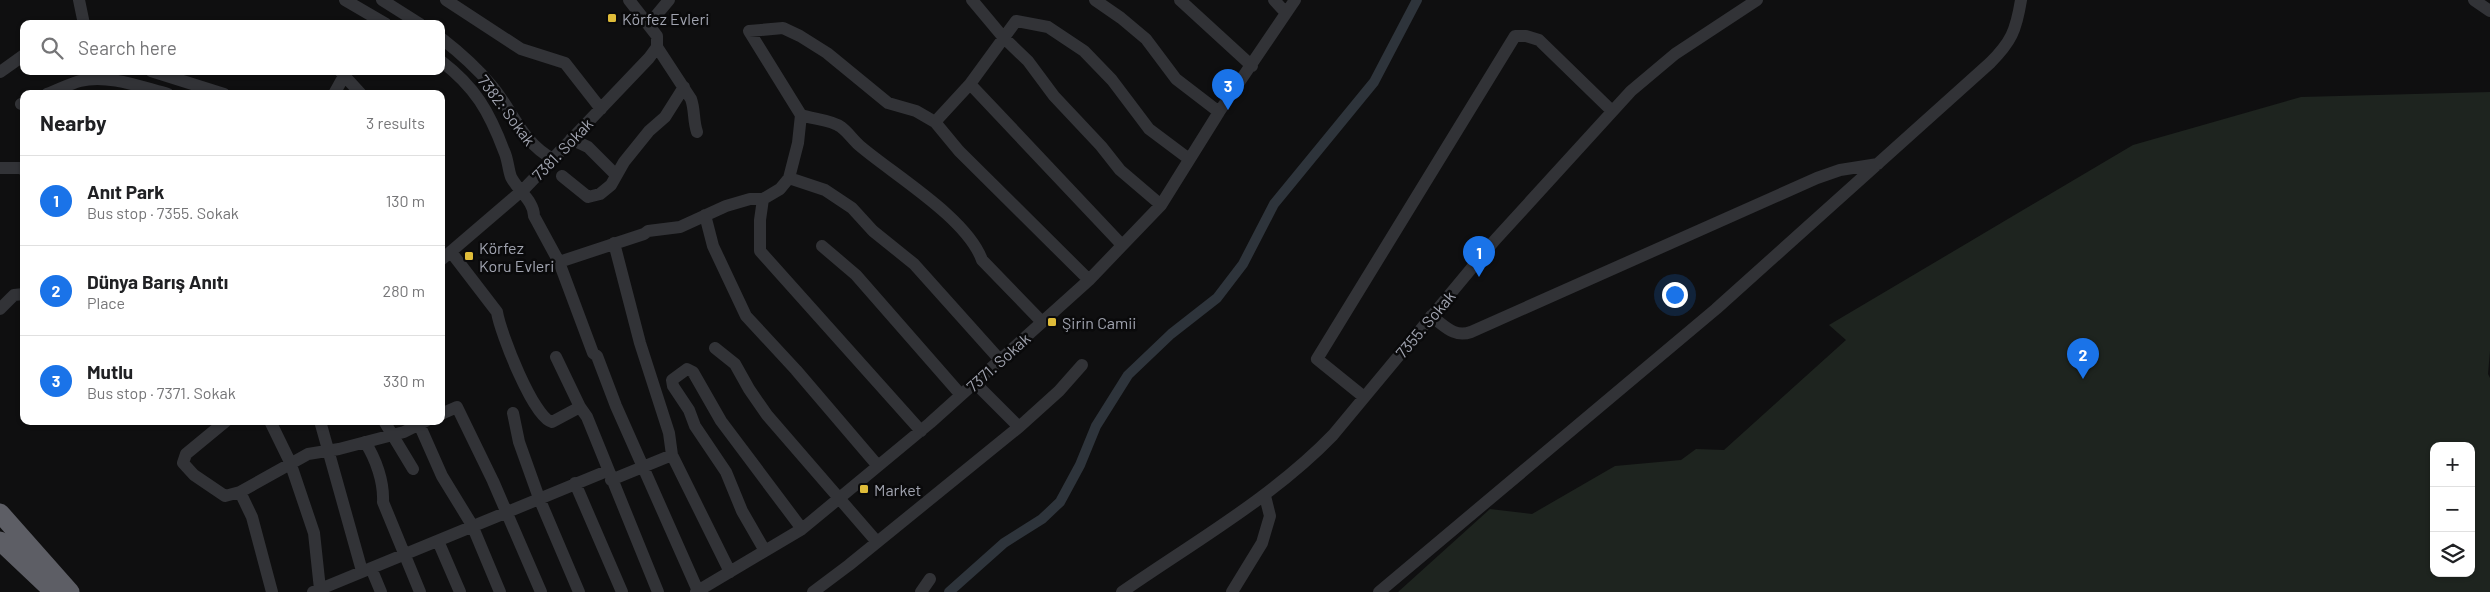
<!DOCTYPE html>
<html lang="en">
<head>
<meta charset="utf-8">
<style>
	:root { --surface:#fff; --page:#f2f2f2; --text:#202124; --muted:#757577; --line:#e0e0e0; --accent:#1a73e8 }
	body { margin:0; font-family:Barlow,sans-serif; background:var(--page); color:var(--text) }
	.controls { position:absolute; right:15px; bottom:15px; display:grid; overflow:hidden; border-radius:10px; box-shadow:0 1px 4px #0004 }
	.controls button { width:45px; height:45px; display:grid; place-items:center; padding:0; border:0; border-bottom:1px solid var(--line); background:var(--surface); color:var(--text); font:25px sans-serif }
	.you { position:absolute; left:1674px; top:294px; width:18px; height:18px; margin:-12px; border:4px solid #fff; border-radius:50%; background:#1a73e8; box-shadow:0 0 0 8px #1a73e833 }
	.badge { display:grid; place-items:center; width:32px; height:32px; border-radius:50%; background:var(--accent); color:#fff; font-size:16px; font-weight:700 }
	.pin { position:absolute; translate:-50% -41px; filter:drop-shadow(0 1px 2px #0008) }
	.pin::after { content:''; position:absolute; top:26px; width:18px; height:15px; background:inherit; clip-path:polygon(0 0,100% 0,50% 100%) }
	.list { margin:0; padding:0; list-style:none }
	h2 { display:flex; justify-content:space-between; align-items:center; height:65px; margin:0; padding:0 20px; font-size:21px }
	h2 small { font-size:16px; font-weight:400; color:var(--muted) }
	.list li { display:grid; grid-template-columns:32px 1fr auto; gap:15px; align-items:center; box-sizing:border-box; height:90px; padding:0 20px; border-top:1px solid var(--line) }
	.list b { display:block; font-size:19px; white-space:nowrap }
	.list p { margin:0; font-size:16px; white-space:nowrap; color:var(--muted) }
	.list em { font-size:16px; font-style:normal; color:var(--muted) }
	.icon { flex:none; width:28px; height:28px; fill:none; stroke:currentColor; stroke-width:2; stroke-linecap:round; stroke-linejoin:round }
	.map { position:relative; flex:none; width:2490px; height:592px; overflow:hidden }
	.search { position:absolute; background:var(--surface); box-shadow:0 1px 4px #0004; left:20px; top:20px; width:425px; height:55px; display:flex; align-items:center; gap:12px; box-sizing:border-box; padding:0 18px; border-radius:10px; color:var(--muted); font-size:19px }
	.panel { position:absolute; background:var(--surface); box-shadow:0 1px 4px #0004; left:20px; top:90px; width:425px; height:335px; border-radius:10px }
	.map>svg:first-child { display:block }
	.green { fill:#1e241f; fill-rule:evenodd }
	.lines { fill:none; stroke-linecap:round; stroke-linejoin:round }
	.canal { stroke:#2e343b; stroke-width:10 }
	.minor { stroke:#323337; stroke-width:12 }
	.highway { stroke:#5d5e65; stroke-width:19 }
	.poi-dot { fill:#dfbc39; stroke:#0a0a0b; stroke-width:2 }
	.labels { text-anchor:middle; dominant-baseline:central; stroke-width:5; stroke-linejoin:round; paint-order:stroke }
	.poi-label { font-size:16px; fill:#a1a4b0; stroke:#0a0a0b; text-anchor:start }
	.street-label { font-size:16px; fill:#a1a4b0; stroke:#0a0a0b }
</style>
</head>
<body>
<div class="map">
<svg width="2490" height="592" viewBox="0 0 2490 592">
	<rect width="100%" height="100%" fill="#0f0f10"/>
	<path class="green" d="M2490,92V351L2488,374L2490,378V592H1398L1490,509L1532,514L1615,466L1681,460L1696,449L1724,450L1846,340L1829,325L2133,145L2301,97ZM2434,446H2471V573H2434Z"/>
	<g class="lines">
		<path class="canal" d="M949,592L1004,543L1042,519L1060,502L1080,465L1096,426L1128,375L1171,334L1217,298L1243,264L1274,204L1374,82L1417,0"/>
		<path class="minor" d="M79,0L84,24
			M345,0L386,24
			M382,0L420,24
			M446,0L521,49L565,63L601,109
			M972,0L1003,37L1028,61L1054,96L1101,146L1120,170L1161,205
			M1095,0L1121,18L1146,39L1176,79L1219,112
			M1180,0L1252,66
			M1274,0L1285,12
			M2474,0L2490,11
			M649,24L669,0
			M441,38C459,52 477,68 492,86C513,111 522,143 553,159
			M657,47L691,99C695,110 693,120 697,132
			M441,61C475,87 489,111 504,151C508,159 508,169 511,177C518,191 534,201 534,216L559,262L593,353L597,356L616,406L698,591
			M151,71L224,94
			M340,71L361,94
			M0,72L24,55
			M970,84L1122,245
			M47,94C58,90 69,84 80,81C108,74 141,87 168,94
			M334,94L344,76
			M21,104L24,103
			M801,115C812,119 832,120 841,127C848,132 853,140 860,146C894,175 967,218 982,260L1042,322
			M935,122L970,84L1016,21L1048,27L1084,51L1112,80L1149,129L1189,159
			M571,139L588,147L616,175
			M0,168H20L24,170
			M562,176L588,197L600,194L611,185L624,162L649,131L665,117L684,87
			M789,178L825,190L852,208L873,231L914,264L1000,360
			M705,215L713,246L746,316L796,370L878,466
			M614,243L640,343L669,433L672,455L730,572
			M822,246L856,275L961,395
			M451,252L497,312C500,332 534,419 552,422L580,407L587,417L658,592
			M441,260L525,188L649,58L657,47V36L629,0
			M559,262L644,234L648,231L680,227L726,206L750,199H763
			M0,309L14,295L24,294
			M1431,316C1445,326 1454,338 1471,332L1817,178L1840,170L1878,164
			M715,348L735,364L749,389L767,415L877,542
			M556,357L580,407
			M1364,397L1317,359L1515,36H1526L1539,40L1612,111
			M513,413L519,442L539,498L579,592
			M441,414L457,407L493,481L541,592
			M226,421L186,454L183,463L194,475L225,496L240,492L308,454L339,449L404,432L426,421
			M270,421L290,462L314,533L320,589
			M320,421L362,571
			M384,421L413,469
			M419,424L442,476L472,525L500,592
			M1019,427L1059,391L1082,365
			M921,431L760,251V220L763,199L780,189L789,178L798,143L801,115L749,31L783,28L800,36L827,53L888,103L916,111L935,122L959,151L1089,280
			M365,442C376,459 384,482 383,502L420,592
			M611,480L672,455
			M575,483L622,592
			M240,492L252,517L272,592
			M438,541L460,592
			M765,551L742,511L726,472L695,426L689,410L673,386L672,380L687,369L693,372L721,421L802,529
			M371,568L381,592
			M313,592L607,471
			M696,592L802,529L930,423L1089,280L1161,205L1219,112L1295,0
			M813,592L849,565L1019,427L975,383
			M921,592L930,579
			M1122,592C1194,542 1272,498 1333,435L1495,240L1631,91L1675,54L1757,0
			M1232,592L1262,543L1270,516L1265,496
			M1379,592L1716,309L1990,63C2011,42 2016,31 2021,0"/>
		<path class="highway" d="M0,513L70,592
			M0,541L54,592"/>
	</g>
	<g class="poi-dot">
		<rect x="607" y="13" width="10" height="10" rx="2.5"/>
		<rect x="464" y="251" width="10" height="10" rx="2.5"/>
		<rect x="1047" y="317" width="10" height="10" rx="2.5"/>
		<rect x="859" y="484" width="10" height="10" rx="2.5"/>
	</g>
	<g class="labels">
		<g class="poi-label">
			<text x="622" y="18">Körfez Evleri</text>
			<text x="479" y="247">Körfez<tspan x="479" dy="18">Koru Evleri</tspan></text>
			<text x="1062" y="322">Şirin Camii</text>
			<text x="874" y="489">Market</text>
		</g>
		<g class="street-label">
			<text transform="translate(507 110) rotate(53)">7382: Sokak</text>
			<text transform="translate(562 149) rotate(-46)">7381. Sokak</text>
			<text transform="translate(1425 324) rotate(-50)">7355. Sokak</text>
			<text transform="translate(998 362) rotate(-42)">7371. Sokak</text>
		</g>
	</g>
</svg>
<div class="controls">
<button>+</button>
<button>−</button>
<button><svg class="icon" aria-label="layers" viewBox="0 0 24 24"><path d="M12 4l9 5-9 5-9-5zM3 14l9 5 9-5"/></svg></button>
</div>
<div class="you"></div>
<div class="pin badge" style="left:1479px;top:277px">1</div>
<div class="pin badge" style="left:2083px;top:379px">2</div>
<div class="pin badge" style="left:1228px;top:110px">3</div>
<div class="search"><svg class="icon" aria-label="search" viewBox="0 0 24 24"><circle cx="10" cy="10" r="6"/><path d="M15 15l6 6"/></svg>Search here</div>
<section class="panel">
<h2>Nearby<small>3 results</small></h2>
<ul class="list">
<li><span class="badge">1</span><div><b>Anıt Park</b><p>Bus stop · 7355. Sokak</p></div><em>130 m</em></li>
<li><span class="badge">2</span><div><b>Dünya Barış Anıtı</b><p>Place</p></div><em>280 m</em></li>
<li><span class="badge">3</span><div><b>Mutlu</b><p>Bus stop · 7371. Sokak</p></div><em>330 m</em></li>
</ul>
</section>
</div>
</body>
</html>
